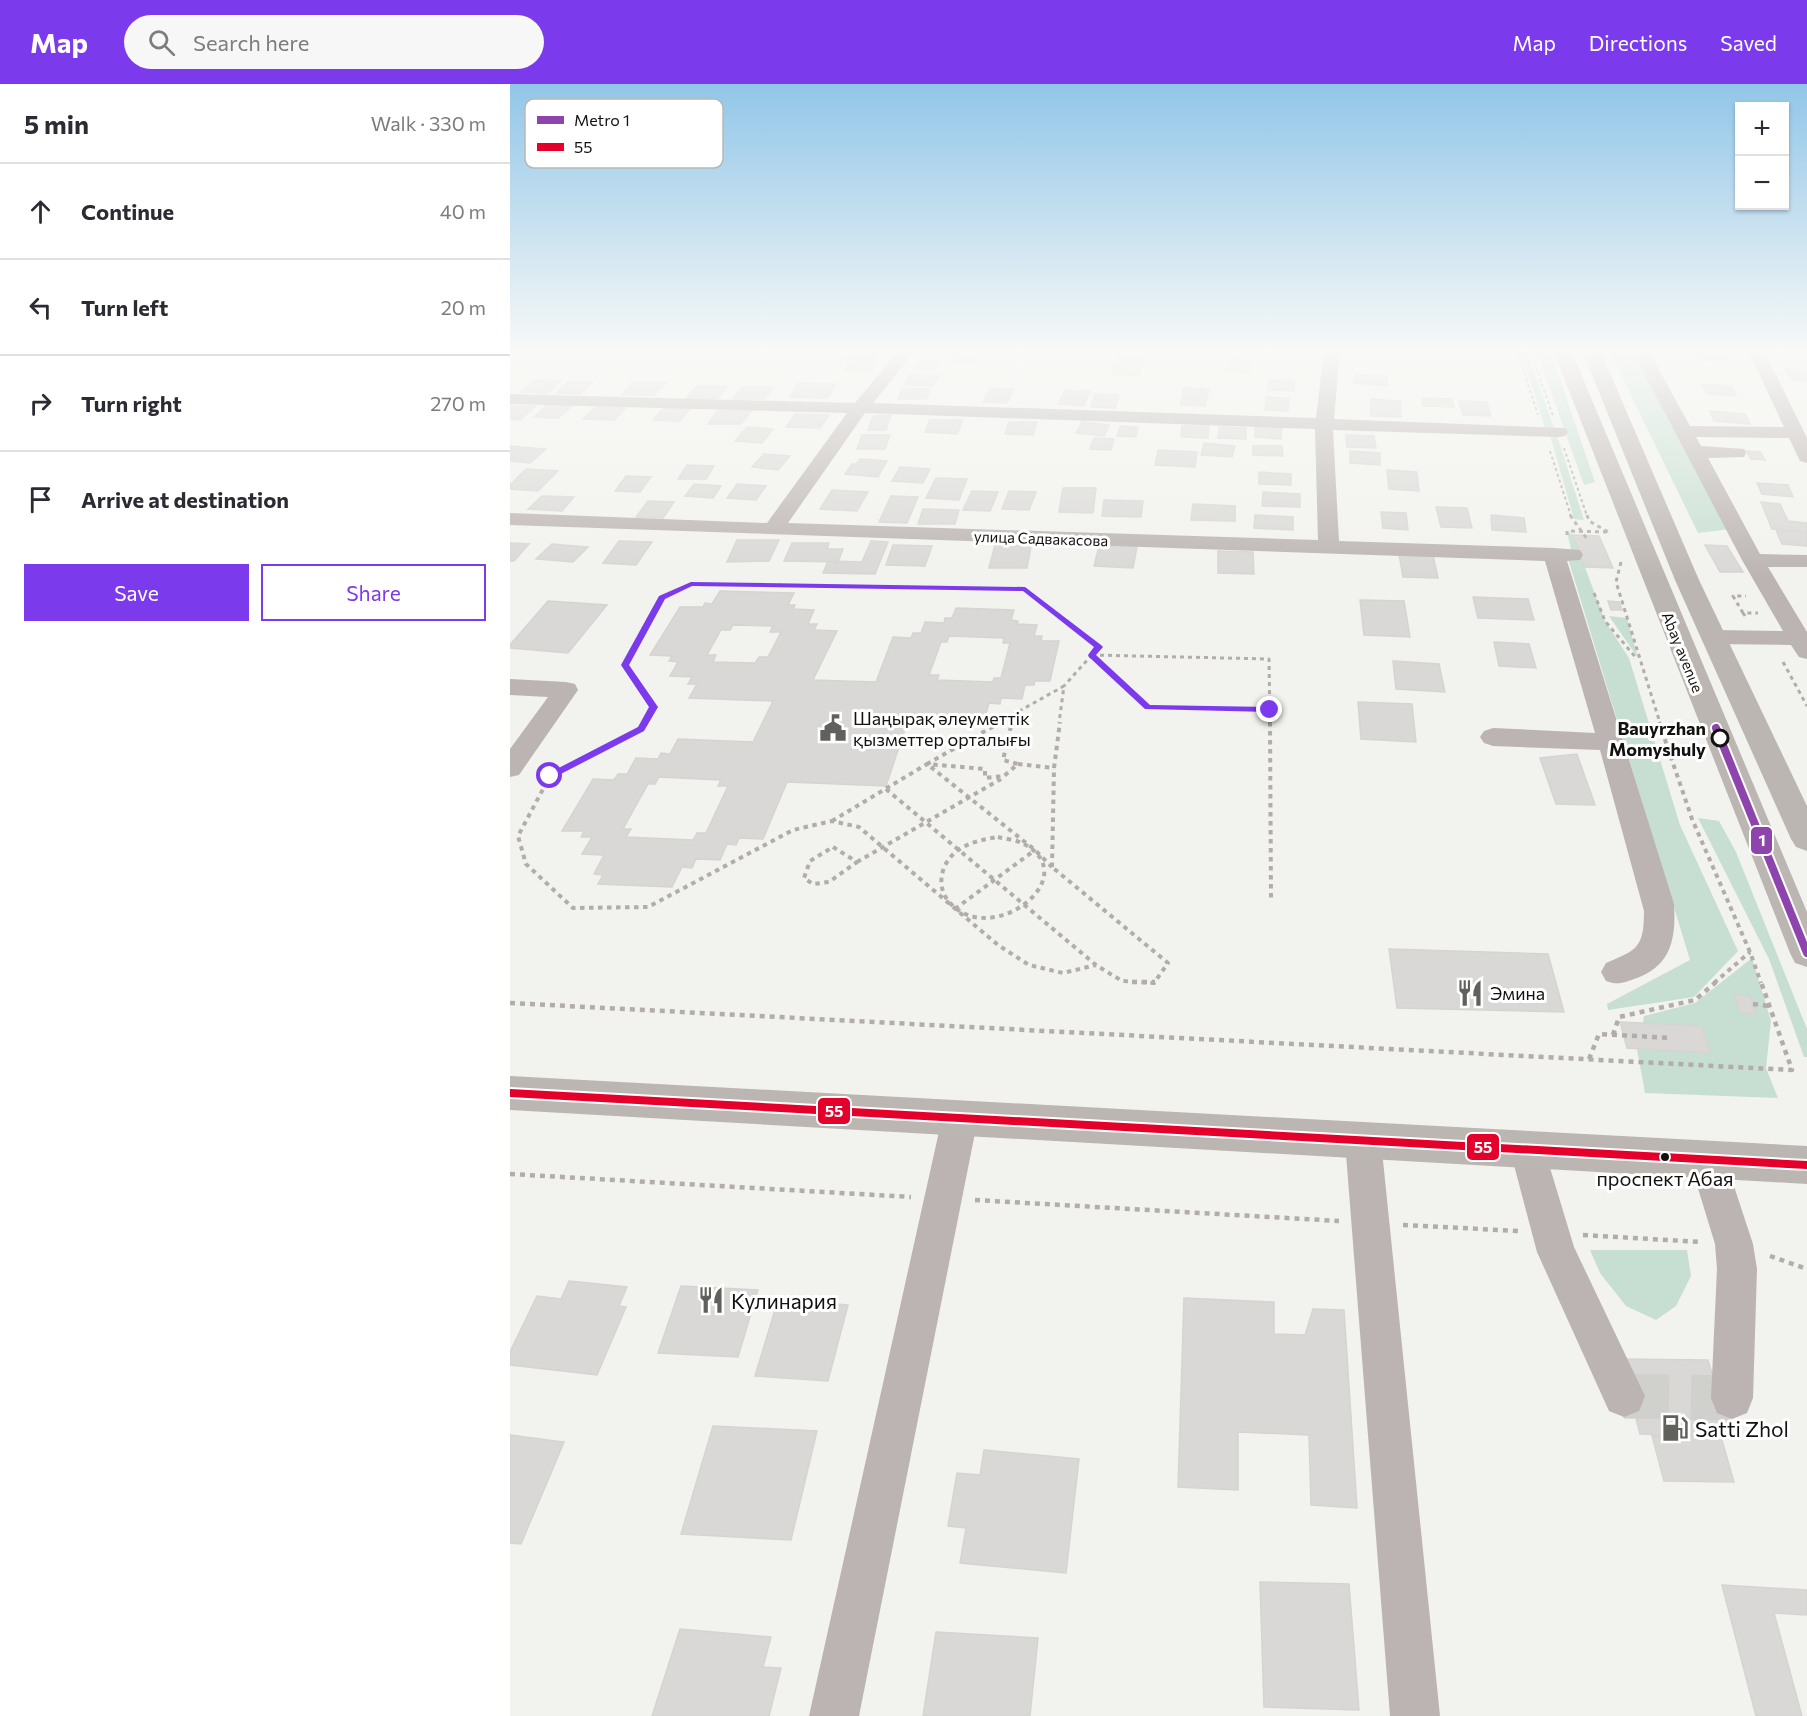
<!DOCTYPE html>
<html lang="en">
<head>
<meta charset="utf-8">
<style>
	:root { --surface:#fff; --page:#f7f7f7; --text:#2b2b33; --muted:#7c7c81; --line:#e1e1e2; --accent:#7c3aed }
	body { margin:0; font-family:Commissioner,sans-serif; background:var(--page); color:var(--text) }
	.controls { position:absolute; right:18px; top:18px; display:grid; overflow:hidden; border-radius:0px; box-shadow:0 2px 4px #0004 }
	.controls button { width:54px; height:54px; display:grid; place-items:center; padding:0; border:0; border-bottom:2px solid var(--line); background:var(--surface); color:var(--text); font:30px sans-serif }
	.stop { position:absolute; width:18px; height:18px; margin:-14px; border:4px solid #7c3aed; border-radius:50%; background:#fff }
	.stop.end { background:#7c3aed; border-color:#fff; box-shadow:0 2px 6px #0008 }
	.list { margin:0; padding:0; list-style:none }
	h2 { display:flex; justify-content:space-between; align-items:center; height:78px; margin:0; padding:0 24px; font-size:26px }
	h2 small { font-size:20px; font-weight:400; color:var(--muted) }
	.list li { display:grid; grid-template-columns:39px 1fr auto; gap:18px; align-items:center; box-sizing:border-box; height:96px; padding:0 24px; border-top:2px solid var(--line) }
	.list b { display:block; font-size:22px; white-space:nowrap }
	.list em { font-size:20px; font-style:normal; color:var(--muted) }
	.actions { display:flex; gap:12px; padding:18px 24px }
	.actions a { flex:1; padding:14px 0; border:2px solid var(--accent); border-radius:0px; text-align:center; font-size:21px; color:var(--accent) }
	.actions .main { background:var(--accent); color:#fff }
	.icon { flex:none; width:33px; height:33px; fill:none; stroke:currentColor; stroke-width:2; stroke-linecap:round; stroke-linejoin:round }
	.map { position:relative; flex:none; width:1297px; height:1632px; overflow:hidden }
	header { display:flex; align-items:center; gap:36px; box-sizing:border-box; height:84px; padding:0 30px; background:var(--accent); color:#fff }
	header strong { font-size:28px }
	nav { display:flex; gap:33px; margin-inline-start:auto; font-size:21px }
	.search { width:420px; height:54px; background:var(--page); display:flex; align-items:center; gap:15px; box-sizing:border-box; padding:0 21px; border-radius:33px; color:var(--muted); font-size:22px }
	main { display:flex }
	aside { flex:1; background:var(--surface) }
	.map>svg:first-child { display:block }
	.green { fill:#c7dfd2 }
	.building { fill:#d9d8d7; stroke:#d5d4d2; stroke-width:1.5; fill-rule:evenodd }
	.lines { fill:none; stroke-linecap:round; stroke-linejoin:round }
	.minor-tunnel { stroke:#d0d0cd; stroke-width:45; stroke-dasharray:45 22; stroke-linecap:butt }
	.path-far3 { stroke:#b2adab; stroke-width:2; stroke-dasharray:3 3; stroke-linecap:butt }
	.path-far2 { stroke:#b2adab; stroke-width:3; stroke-dasharray:4 4; stroke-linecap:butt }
	.path-far1 { stroke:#b2adab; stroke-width:4; stroke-dasharray:4.5 4.5; stroke-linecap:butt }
	.path { stroke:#b2adab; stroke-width:4.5; stroke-dasharray:5 5; stroke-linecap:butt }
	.minor { fill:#bbb4b2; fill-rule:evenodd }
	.major { fill:#bcb6b2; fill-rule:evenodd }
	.bus-1-casing { stroke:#fff; stroke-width:12 }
	.bus-1 { stroke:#e4002b; stroke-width:8 }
	.metro-1-casing { stroke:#fff; stroke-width:12 }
	.metro-1 { stroke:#8e44ad; stroke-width:8 }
	.route { fill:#7c3aed }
	.stop-dot { fill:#fff; stroke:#12110f; stroke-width:3 }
	.bus-dot { fill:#12110f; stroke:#fff; stroke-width:2 }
	.labels { text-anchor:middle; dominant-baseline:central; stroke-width:6; stroke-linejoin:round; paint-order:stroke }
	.far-street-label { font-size:15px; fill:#12110f; stroke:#fff }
	.poi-label { font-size:18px; fill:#12110f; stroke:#fff; text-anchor:start }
	.stop-label { font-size:18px; font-weight:bold; fill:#12110f; stroke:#fff; text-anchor:end }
	.near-bus-label { font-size:20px; fill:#12110f; stroke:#fff }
	.near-poi-label { font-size:21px; fill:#12110f; stroke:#fff; text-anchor:start }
	.key { fill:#fff; stroke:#b8b8b7; stroke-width:1.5 }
	.key-label { font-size:16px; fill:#12110f }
	.line-badge { stroke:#fff; stroke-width:2 }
	.badge-label { font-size:16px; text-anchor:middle; font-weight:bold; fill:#fff }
</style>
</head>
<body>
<header>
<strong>Map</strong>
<div class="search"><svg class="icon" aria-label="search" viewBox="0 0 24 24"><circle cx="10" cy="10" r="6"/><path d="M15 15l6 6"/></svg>Search here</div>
<nav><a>Map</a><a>Directions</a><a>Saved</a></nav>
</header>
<main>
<aside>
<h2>5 min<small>Walk · 330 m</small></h2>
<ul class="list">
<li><svg class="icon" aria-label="ahead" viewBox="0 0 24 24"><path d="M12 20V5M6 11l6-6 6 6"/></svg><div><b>Continue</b></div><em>40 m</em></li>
<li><svg class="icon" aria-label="left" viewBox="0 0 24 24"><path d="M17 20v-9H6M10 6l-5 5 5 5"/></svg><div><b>Turn left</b></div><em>20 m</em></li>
<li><svg class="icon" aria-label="right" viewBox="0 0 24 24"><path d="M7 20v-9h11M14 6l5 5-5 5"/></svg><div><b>Turn right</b></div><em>270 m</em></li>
<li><svg class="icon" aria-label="arrive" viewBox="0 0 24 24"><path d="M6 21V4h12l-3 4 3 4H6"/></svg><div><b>Arrive at destination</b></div></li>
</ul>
<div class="actions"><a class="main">Save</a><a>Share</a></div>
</aside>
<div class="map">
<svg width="1297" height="1632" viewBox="0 0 1297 1632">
	<rect width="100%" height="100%" fill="#f2f2ee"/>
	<path class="green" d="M1010,266H1016L1045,346H1036Z
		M1026,266H1040L1085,398L1074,401Z
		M1099,266H1125L1221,445L1188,449Z
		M1040,351H1047L1074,436L1064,435Z
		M1057,447L1063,451L1095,537L1119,574L1170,741L1228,867L1184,913L1098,926L1097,920L1180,876L1057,471L1062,470Z
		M1099,532L1117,534L1128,574Z
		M1188,734L1209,737L1226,768L1297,945V973H1294L1259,875Z
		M1242,874L1261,937L1256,984L1268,1014L1135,1009L1127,965L1200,968L1192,942L1133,939L1134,932L1185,919Z
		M1080,1166H1177L1181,1192L1166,1222L1146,1236L1116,1222L1090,1189Z"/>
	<path class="building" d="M337,266H370L362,277L330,275Z
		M928,266H950L951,271L929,270Z
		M1184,267H1213L1221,277L1191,276Z
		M608,271L636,273L629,292L601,290Z
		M446,272H467L463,280L443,279Z
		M721,274L742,276L738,289L716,287Z
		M410,276L429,277L424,286L404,285Z
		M341,277L368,278L361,288L334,286Z
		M1275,286L1297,287V297L1283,296Z
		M401,290L429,292L423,302L394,301Z
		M845,290L877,292V302L844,299Z
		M24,296L50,297L38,309L11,308Z
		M759,296L785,297L784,307L758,306Z
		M83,297L71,310L46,309L58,298Z
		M122,299H156L144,311H112Z
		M289,299L326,300L318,314L280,313Z
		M1192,300L1221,302L1226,312L1197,310Z
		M187,302H218L207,315L176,314Z
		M232,303H264L254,315H223Z
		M480,304L504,305L497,319L473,318Z
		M674,304L699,305L695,322L670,321Z
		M392,305H420L417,315H388Z
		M555,306L580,307L574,322L548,320Z
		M585,310L609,311L605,324L581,323Z
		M756,313L779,314L778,327L755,326Z
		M912,314L942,315L944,323L913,322Z
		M861,315L890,317L891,333L861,332Z
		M949,317L977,318L981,332L953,331Z
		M37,321H63L48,334L24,333Z
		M0,322H26L10,336L0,335Z
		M85,323L116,324L104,336L73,335Z
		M154,324L180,325L170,337L143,336Z
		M207,327H241L231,340H198Z
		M1200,327L1235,330L1240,340L1204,337Z
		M285,330L319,331L310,344L276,343Z
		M381,331L376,346H358L363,332Z
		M420,336H453L447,350L415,348Z
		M499,338H527L523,351L495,350Z
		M572,338L599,341L594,352L566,349Z
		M610,342L628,343L626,353L607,352Z
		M672,342H699L698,354L671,353Z
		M745,342L772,344L771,355L745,353Z
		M237,343L263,345L252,359L225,357Z
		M709,343L736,344V355L708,354Z
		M352,351H380L375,365H347Z
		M836,351L864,352L866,364L837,363Z
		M584,354L604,355L601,366L580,365Z
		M694,359L725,362L722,373L691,371Z
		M0,362L36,365L20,379L0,377Z
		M743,362H772L773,372L743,371Z
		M648,366L687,368L685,383L645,381Z
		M840,367L870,369V381L840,379Z
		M1236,367L1250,368L1255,376L1241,375Z
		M254,370L280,372L268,386L242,383Z
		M350,375L377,377L368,393L335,390L342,380H346Z
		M177,381L204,382L196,395H168Z
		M390,383L420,385L413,399L382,397Z
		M16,385L48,387L28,407L0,405V401Z
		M877,386L907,388L909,407L879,405Z
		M749,388L781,390V401L749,400Z
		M116,392L141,393L130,408L105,407Z
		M426,394L457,395L449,416L416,414Z
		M1247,399L1278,401L1283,413L1252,410Z
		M184,400L211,402L203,414L175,412Z
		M227,400L256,402L246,416L217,414Z
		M553,404H586L583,429L549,428Z
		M322,406L358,408L347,427L310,425Z
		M462,407L488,408L480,427L453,426Z
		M499,407L526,408L519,426L492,425Z
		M753,408L790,410V423L752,422Z
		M32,412L64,413L52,427L18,425Z
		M381,412L408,413L397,439L369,438Z
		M594,416L633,417L631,433L592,432Z
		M138,417L164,418L153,434L126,433Z
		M1251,418L1270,420L1278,437L1297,439V448L1262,445Z
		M683,420L725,422V437L681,436Z
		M926,423L957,424L962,444L931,443Z
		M413,425L449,426L445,440H408Z
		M871,428L896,429L898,446L873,444Z
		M745,431L783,433V446L744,444Z
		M981,431L1014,434L1016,448L982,446Z
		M1266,446L1297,449V462L1272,460Z
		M1063,451L1089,452L1103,484L1075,483Z
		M227,456H269L259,477L217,478Z
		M109,457L142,458L126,481L93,479Z
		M361,457L378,458L365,490L313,489L318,477L352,478Z
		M0,459L19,460L4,477H0Z
		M282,459H319L317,465H333L328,478L274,477Z
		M42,460L78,463L63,478L26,475Z
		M383,461L422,462L415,482L376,481Z
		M485,461L521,462L517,484H479Z
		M1195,461L1217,462L1233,488H1210Z
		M589,462L627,463L623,484L584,482Z
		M708,467L743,468L744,490L708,489Z
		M889,470L923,471L928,494L893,493Z
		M210,507L284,509L278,521H285L283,525L304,526L298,540H307L304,546L327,547L303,596L366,598L383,553L401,554L403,549H411L415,538L434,539L435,534H442L446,524L504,526L501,536L508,537L507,540L527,541L524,552H532L531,557H549L540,597H525L524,601H515L512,615L491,614L490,620L479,619L475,633L400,630L376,702L277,698L253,755L229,754L226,761L217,760L210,776L186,775L182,784L172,783L162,803L88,800L93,791L84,790L94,771L72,770L82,753H71L74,747H52L83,695L104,696L108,690H117L126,674L148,675L151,669L160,670L168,655L243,658L263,617L179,614L187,600H178L182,593L160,592L168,578L159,577L162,572L140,571L170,523H193L195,519L202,520ZM223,541L263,542L260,548H271L258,573H249L245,579L203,578L206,571H197L211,546H220ZM439,552L494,554L493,559H500L491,594H484L483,598L427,596L429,591H419L431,558H437ZM149,693L211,696L208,702H218L196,749H187L183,756L116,753L121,745H113L138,700H145Z
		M963,513L1018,515L1024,536L968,534Z
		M850,516L894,517L900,553L854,551Z
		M38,517L97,521L58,569L0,564V561Z
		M1098,517L1109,518L1112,526H1101Z
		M984,558L1019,560L1026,584L989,582Z
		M883,577L929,580L935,608L886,605Z
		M848,618L902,620L906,658L851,655Z
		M1067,670L1085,721L1046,720L1030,674Z
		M879,865L1038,870L1054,928L887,924Z
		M1224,911L1240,912L1246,930L1230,929Z
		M1110,938L1192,942L1200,969L1117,964Z
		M59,1197L117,1203L109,1222L116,1223L87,1291L0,1281V1268L27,1212L51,1215Z
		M171,1202L248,1206L228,1273L148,1269Z
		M674,1214L764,1218V1250L795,1251L803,1225L834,1226L847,1424L801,1421L799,1351L728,1348V1406L668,1403Z
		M268,1216L338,1221L318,1297L245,1292Z
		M1111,1275L1198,1276L1221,1353L1130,1350Z
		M203,1342L307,1347L281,1456L171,1450Z
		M0,1351L54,1358L11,1460L0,1459Z
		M1142,1352L1211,1353L1224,1398L1154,1397Z
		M474,1366L569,1375L556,1489L450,1479L456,1444L438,1442L447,1389L470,1391Z
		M750,1498L839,1500L849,1626L754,1623Z
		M1212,1501L1297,1506V1531L1264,1529L1292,1632H1246Z
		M170,1545L261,1553L253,1583L271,1584L259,1632H142Z
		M426,1548L528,1554L520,1632H413Z"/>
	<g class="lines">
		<path class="minor-tunnel" d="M1114,1312L1222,1314"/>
		<path class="path-far3" d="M1007,266L1028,331
			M1020,266L1043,332
			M1054,364L1077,432
			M1040,367L1061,432"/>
		<path class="path-far2" d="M1060,431L1077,455
			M1077,431L1079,437L1100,449
			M1057,451V447L1099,448
			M1111,478L1106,498L1150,639
			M1084,509L1095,537L1127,575
			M1233,529L1223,512H1236
			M1235,532L1233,529H1248
			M582,571L759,575L760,639
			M582,571L638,623L760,626
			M1273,578L1297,622
			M134,639L143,623L115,581L152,514L181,500L515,505L589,563L554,602
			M488,639L554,602L549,639
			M501,639L503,632"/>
		<path class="path-far1" d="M135,638L131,645L40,692L8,752L16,780L63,824L138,823L283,746L322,737L349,743L488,861L519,881L553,889L586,881
			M491,638L417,680L525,766L542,783
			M760,638L761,816
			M1149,638L1182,735L1240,868L1251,899
			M508,680L544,684
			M376,705L586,881L612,897L644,899L658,879L542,783
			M322,737L417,680L475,685V694L494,692L508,680L493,676L502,638
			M488,753C496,755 507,756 514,760C575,793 483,864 441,820C423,802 432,774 453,763C464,757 476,755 488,753Z
			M323,763L347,778L319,798L303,800L294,794L300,777Z
			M347,778L491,695
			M542,783L544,684L550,638
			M445,825L525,766
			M1204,899L1240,868"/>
		<path class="path" d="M622,898H645
			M0,919L1282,986L1251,898
			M1243,920L1259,922
			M1103,951L1109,933L1185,916L1206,898
			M1079,975L1089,950L1162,954
			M0,1090L401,1113
			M465,1116L829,1137
			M893,1141L1009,1147
			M1073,1151L1191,1158
			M1260,1172L1297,1185"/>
		<path class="minor" d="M389,266H406L363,319L806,334L814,266H830L824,335L1055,344L1058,348L1055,352L1049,353L823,346L829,457L1044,464L1070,466L1073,471L1070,476L1057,477L1164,820C1166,853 1162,881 1127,894C1115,898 1109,902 1096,897L1091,888L1096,879C1127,866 1134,864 1134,827L1090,666L983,662L974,659L970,653L974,647L983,644L1085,649L1035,477L0,441V429L257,439L337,329L0,320V310L345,319ZM355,329L805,345L808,456L278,439Z
			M1122,266H1138L1180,342L1274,343L1238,266H1254L1297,354V379L1290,377L1279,354L1186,353L1191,362L1234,365L1236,369L1234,373L1198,374L1250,470L1297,471V483H1258L1297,548V575L1289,573L1281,561L1204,560L1196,558L1192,553L1196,548L1204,546L1273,547L1232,476Z
			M0,595L56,598L65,600L68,606L9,691L0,693V665L38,613L0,611Z
			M450,1018L463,1022L468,1034L349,1632H299L432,1034L437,1022Z
			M853,1040L866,1045L871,1057L930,1632H880L835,1057L840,1045Z
			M1018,1049L1031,1054L1064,1163L1135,1312L1129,1327L1114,1333L1099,1327L1027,1168L1000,1066L1005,1054Z
			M1197,1058L1210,1063L1215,1075L1243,1160L1247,1185L1243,1314L1237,1329L1222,1335L1207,1329L1201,1314L1207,1185L1205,1160L1179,1075L1184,1063Z"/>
		<path class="major" d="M1043,266H1061L1297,828V883L1285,879L1280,869Z
			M1072,266H1090L1189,496L1297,722V767L1286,763L1281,755L1165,496Z
			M0,992L1297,1062V1100L0,1026Z"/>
		<defs>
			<path id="bus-1" d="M0,1009L1297,1081"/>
		</defs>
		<use href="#bus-1" class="bus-1-casing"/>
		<use href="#bus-1" class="bus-1"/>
		<defs>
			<path id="metro-1" d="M1206,644L1297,869"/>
		</defs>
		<use href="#metro-1" class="metro-1-casing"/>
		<use href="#metro-1" class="metro-1"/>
	</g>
	<linearGradient id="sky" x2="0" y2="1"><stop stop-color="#91c6e8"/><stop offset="0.54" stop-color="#f9f9f7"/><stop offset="1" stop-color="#f9f9f7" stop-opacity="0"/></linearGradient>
	<rect width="1297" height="494" fill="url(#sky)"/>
	<path class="route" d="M181,498L515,503L591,561L593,563L586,571L640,621L760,623L764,626L760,628L635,625L579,573L578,571L584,563L513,507L182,502L155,515L119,581L148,623L134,647L43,694H37V690L128,643L139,623L111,581L149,512Z"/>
	<defs>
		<symbol id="civic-bare" viewBox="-9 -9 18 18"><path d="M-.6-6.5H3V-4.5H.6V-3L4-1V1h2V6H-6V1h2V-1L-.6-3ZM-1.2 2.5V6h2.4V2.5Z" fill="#60605d" stroke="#fff" stroke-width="2.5" paint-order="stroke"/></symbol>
		<symbol id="restaurant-bare" viewBox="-9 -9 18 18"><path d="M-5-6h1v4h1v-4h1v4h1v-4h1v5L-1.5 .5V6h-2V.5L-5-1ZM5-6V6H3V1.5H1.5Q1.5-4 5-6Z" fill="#60605d" stroke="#fff" stroke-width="2.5" paint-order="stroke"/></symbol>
		<symbol id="fuel-bare" viewBox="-9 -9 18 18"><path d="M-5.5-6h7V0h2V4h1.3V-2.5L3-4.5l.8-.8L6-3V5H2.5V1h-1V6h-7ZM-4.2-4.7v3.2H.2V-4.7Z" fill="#60605d" stroke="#fff" stroke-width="2.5" paint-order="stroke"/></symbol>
	</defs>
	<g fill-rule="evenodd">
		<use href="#civic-bare" x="304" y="625" width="38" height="38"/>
		<use href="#restaurant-bare" x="941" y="890" width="38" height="38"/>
		<use href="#restaurant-bare" x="182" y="1197" width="38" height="38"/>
		<use href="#fuel-bare" x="1146" y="1325" width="38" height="38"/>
	</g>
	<circle class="stop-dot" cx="1210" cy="654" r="8"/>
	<circle class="bus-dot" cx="1155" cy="1073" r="5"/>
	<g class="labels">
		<g class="far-street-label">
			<text transform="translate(531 454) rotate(2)">улица Садвакасова</text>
			<text transform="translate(1173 568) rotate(68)">Abay avenue</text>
		</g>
		<g class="poi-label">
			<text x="343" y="634">Шаңырақ әлеуметтік<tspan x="343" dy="21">қызметтер орталығы</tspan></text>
			<text x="980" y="909">Эмина</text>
		</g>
		<g class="stop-label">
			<text x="1196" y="644">Bauyrzhan<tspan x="1196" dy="21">Momyshuly</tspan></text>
		</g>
		<g class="near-bus-label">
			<text x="1155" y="1094">проспект Абая</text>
		</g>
		<g class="near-poi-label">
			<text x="221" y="1216">Кулинария</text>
			<text x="1185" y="1344">Satti Zhol</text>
		</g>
	</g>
	<rect x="15" y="15" width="198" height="69" rx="9" class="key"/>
	<rect x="27" y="32" width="27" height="8" fill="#8e44ad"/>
	<rect x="27" y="59" width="27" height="8" fill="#e4002b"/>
	<g class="key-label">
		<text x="64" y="42">Metro 1</text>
		<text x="64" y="69">55</text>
	</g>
	<g class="line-badge">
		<rect x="1240" y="742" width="23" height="29" rx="6" fill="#8e44ad"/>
		<rect x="307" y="1013" width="34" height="28" rx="6" fill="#e4002b"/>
		<rect x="956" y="1049" width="34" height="28" rx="6" fill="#e4002b"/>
	</g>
	<g class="badge-label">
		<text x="1252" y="762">1</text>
		<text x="324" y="1033">55</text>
		<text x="973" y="1069">55</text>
	</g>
</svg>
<div class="controls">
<button>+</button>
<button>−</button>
</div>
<div class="stop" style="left:40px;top:692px"></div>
<div class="stop end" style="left:760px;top:626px"></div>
</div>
</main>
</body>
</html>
